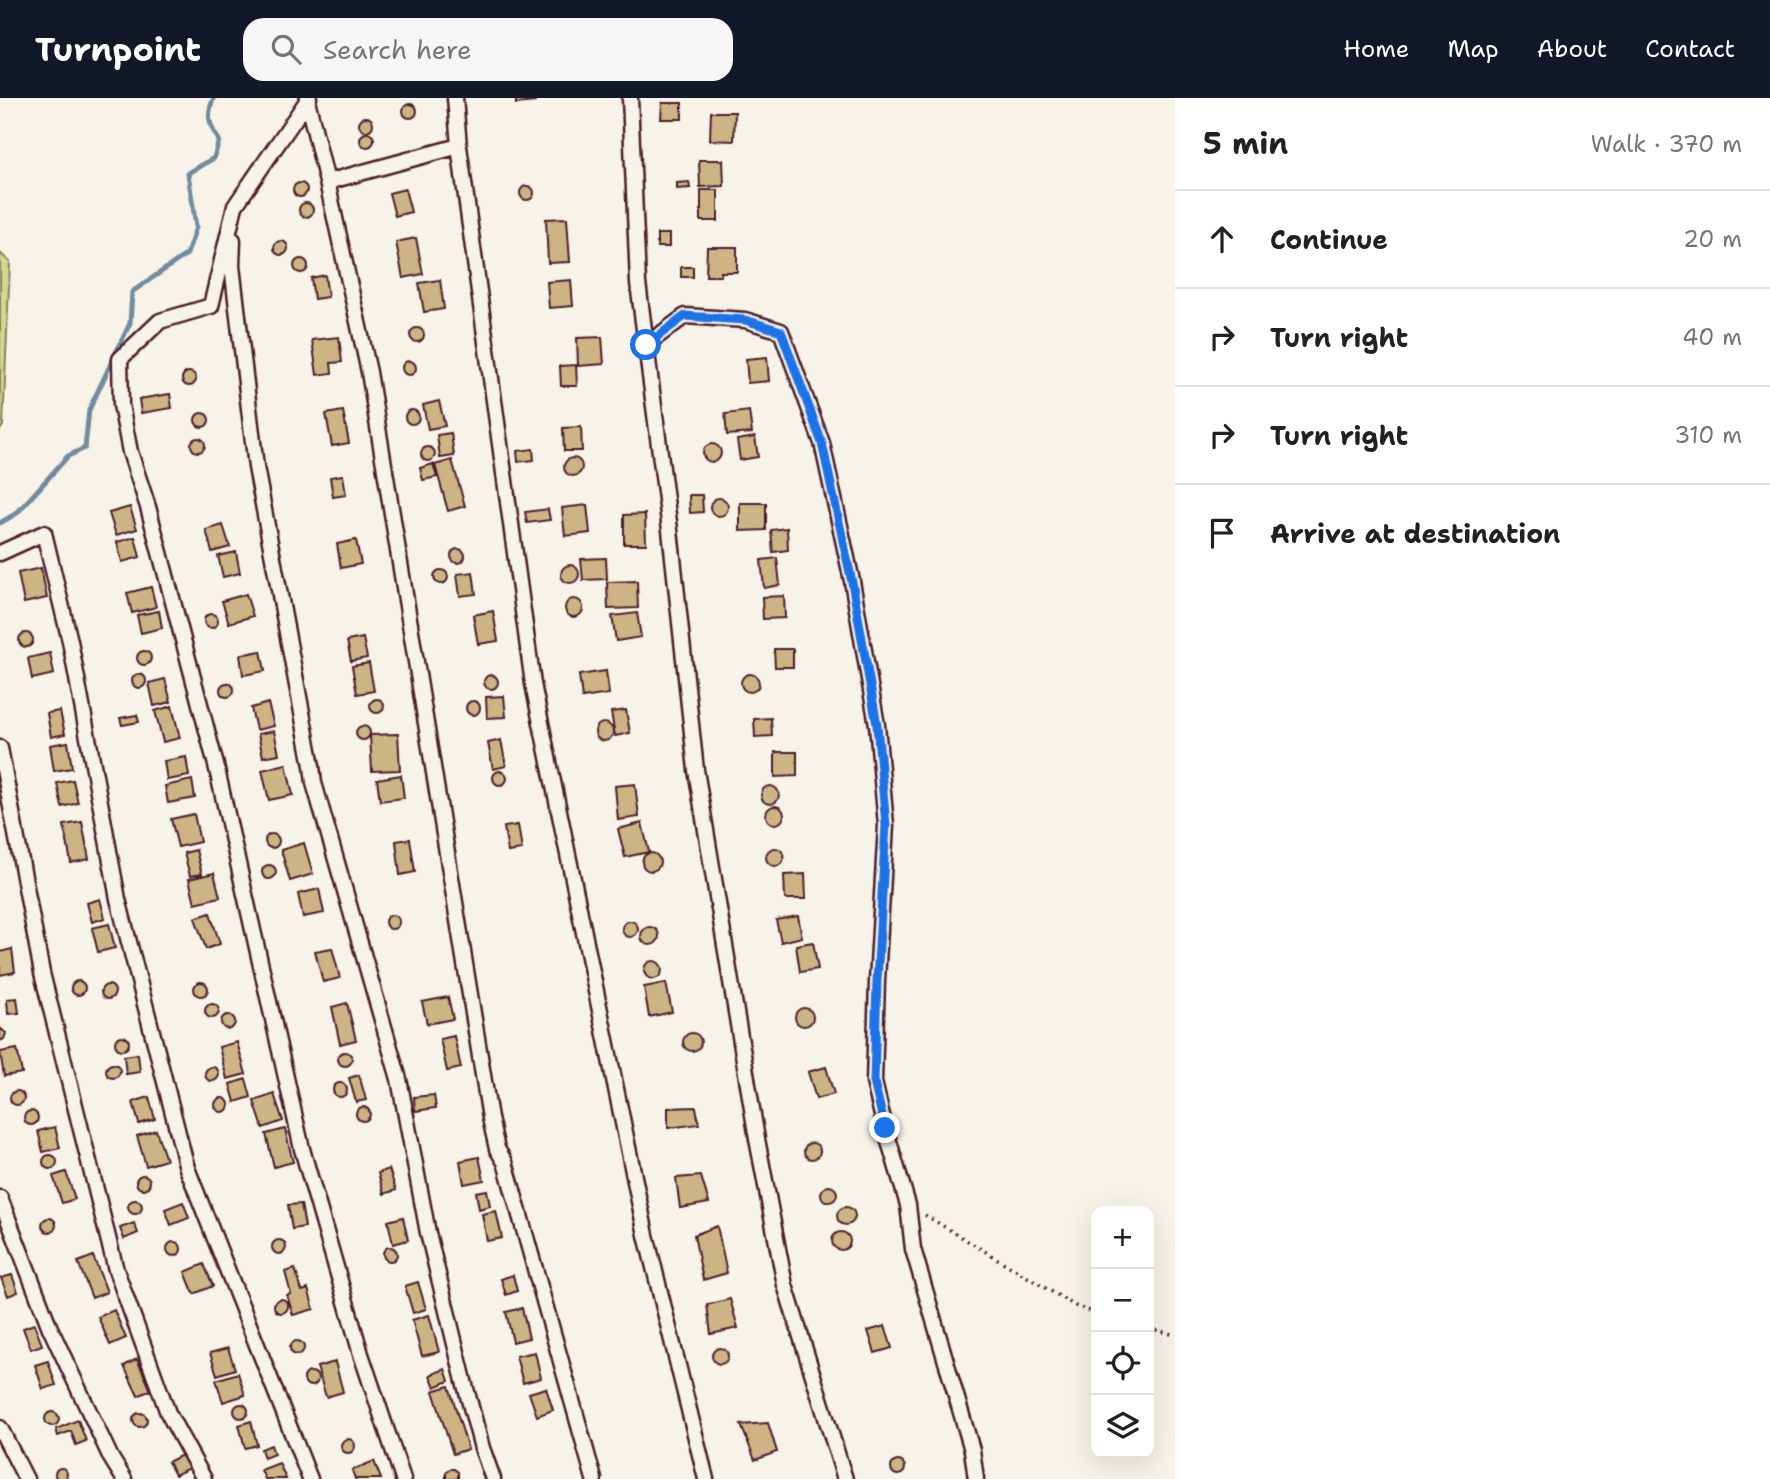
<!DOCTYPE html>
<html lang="en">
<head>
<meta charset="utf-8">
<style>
	:root { --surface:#fff; --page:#f6f6f6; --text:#202124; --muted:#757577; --line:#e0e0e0; --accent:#111827 }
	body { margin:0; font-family:"Shantell Sans",sans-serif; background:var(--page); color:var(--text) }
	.controls { position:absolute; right:21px; bottom:21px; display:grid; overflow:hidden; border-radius:14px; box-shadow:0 7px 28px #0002 }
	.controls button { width:63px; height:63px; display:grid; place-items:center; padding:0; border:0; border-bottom:2px solid var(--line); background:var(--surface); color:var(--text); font:35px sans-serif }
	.stop { position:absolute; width:21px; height:21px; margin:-16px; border:5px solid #1a73e8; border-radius:50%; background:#fff }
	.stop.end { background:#1a73e8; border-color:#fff; box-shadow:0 2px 7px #0008 }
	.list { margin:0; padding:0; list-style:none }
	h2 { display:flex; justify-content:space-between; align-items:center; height:91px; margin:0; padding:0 28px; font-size:30px }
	h2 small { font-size:23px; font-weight:400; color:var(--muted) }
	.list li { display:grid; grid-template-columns:46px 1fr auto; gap:21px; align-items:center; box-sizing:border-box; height:98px; padding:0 28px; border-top:2px solid var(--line) }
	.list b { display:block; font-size:26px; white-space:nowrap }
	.list em { font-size:23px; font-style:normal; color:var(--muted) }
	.icon { flex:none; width:38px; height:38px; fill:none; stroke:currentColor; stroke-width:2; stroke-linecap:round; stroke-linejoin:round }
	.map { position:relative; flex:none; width:1175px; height:1381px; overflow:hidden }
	header { display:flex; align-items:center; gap:42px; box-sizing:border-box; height:98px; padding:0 35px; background:var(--accent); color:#fff }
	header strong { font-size:33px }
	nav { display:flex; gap:38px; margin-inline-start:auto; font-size:24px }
	.search { width:490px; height:63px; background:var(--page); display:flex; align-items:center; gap:18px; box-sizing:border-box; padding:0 24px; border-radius:21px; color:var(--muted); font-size:26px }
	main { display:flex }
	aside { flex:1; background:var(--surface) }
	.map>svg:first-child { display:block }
	.green { fill:#cddb8e; stroke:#8c7d5c; stroke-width:2 }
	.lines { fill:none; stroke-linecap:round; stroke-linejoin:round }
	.stream { stroke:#718b9f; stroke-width:5 }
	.building { fill:#ccb484; stroke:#4a1f2b; stroke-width:2 }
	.street-casing { stroke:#4a1f2b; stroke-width:19 }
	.path { stroke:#4a1f2b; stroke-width:3.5; stroke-dasharray:2 5; stroke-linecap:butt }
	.street { stroke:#f7f3e8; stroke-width:14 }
	.route { stroke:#1a73e8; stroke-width:9 }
</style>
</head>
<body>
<header>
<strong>Turnpoint</strong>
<div class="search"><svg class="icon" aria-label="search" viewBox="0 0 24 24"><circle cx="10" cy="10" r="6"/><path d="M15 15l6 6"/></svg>Search here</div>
<nav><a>Home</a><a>Map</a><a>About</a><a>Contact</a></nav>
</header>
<main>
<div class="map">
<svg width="1175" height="1381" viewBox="0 0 1175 1381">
	<rect width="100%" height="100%" fill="#f7f3e8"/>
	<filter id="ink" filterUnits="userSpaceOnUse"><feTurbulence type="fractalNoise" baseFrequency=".0143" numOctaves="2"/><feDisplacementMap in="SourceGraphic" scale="14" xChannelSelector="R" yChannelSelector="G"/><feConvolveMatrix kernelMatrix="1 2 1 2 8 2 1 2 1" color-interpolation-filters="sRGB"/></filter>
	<g filter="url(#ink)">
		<path class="green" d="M0,155L10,164L3,328L0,332Z"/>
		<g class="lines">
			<path class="stream" d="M0,425L17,415L68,358L85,350L89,312L130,225L132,194L187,156L196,129L188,75L214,60L219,42C209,28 206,16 214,0"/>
		</g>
		<path class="building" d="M516,0H535V4L516,6Z
			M662,5H682V21H661Z
			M403 13a7 7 0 1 1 14 0a7 7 0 1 1-14 0Z
			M711,14H735L734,43L710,42Z
			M359 26a7 7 0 1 1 14 0a7 7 0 1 1-14 0Z
			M360 42a7 7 0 1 1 14 0a7 7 0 1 1-14 0Z
			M699,62H723L724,88L700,89Z
			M689,84L690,90L677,91V85Z
			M293 92a7 7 0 1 1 14 0a7 7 0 1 1-14 0Z
			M520 95a7 7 0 1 1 14 0a7 7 0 1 1-14 0Z
			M405,91L411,114L395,118L389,95Z
			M701,92H718V123H701Z
			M299 112a7 7 0 1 1 14 0a7 7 0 1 1-14 0Z
			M567,120L570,164L548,165L546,121Z
			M657,136H669V149H657Z
			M416,140L423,176L403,180L396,144Z
			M274 150a7 7 0 1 1 14 0a7 7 0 1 1-14 0Z
			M707,149H737V174H721V178H706Z
			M294 168a7 7 0 1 1 14 0a7 7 0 1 1-14 0Z
			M681,169H693V179H681Z
			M325,177L328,199L314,201L311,180Z
			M440,182L444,211L424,214L419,185Z
			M571,182L573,208L549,210L547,184Z
			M410 237a7 7 0 1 1 14 0a7 7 0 1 1-14 0Z
			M339,239L342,264L331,265L332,275L317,277L312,242Z
			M602,239L604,266L578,268L577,240Z
			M767,259L769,283L748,285L746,261Z
			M402 270a7 7 0 1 1 14 0a7 7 0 1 1-14 0Z
			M576,267L577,288H561L560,268Z
			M182 281a7 7 0 1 1 14 0a7 7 0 1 1-14 0Z
			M170,296L172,310L141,315L139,301Z
			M439,303L445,328L428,331L423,307Z
			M405 319a7 7 0 1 1 14 0a7 7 0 1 1-14 0Z
			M343,313L349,345L332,348L326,316Z
			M749,313L752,335L727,337L725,316Z
			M195 322a7 7 0 1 1 14 0a7 7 0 1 1-14 0Z
			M581,329L582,353H564L563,330Z
			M451,335L454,358L440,360L437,337Z
			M755,339L758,359L740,362L737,342Z
			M191 347a7 7 0 1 1 14 0a7 7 0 1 1-14 0Z
			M703 355a9 9 0 1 1 18 0a9 9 0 1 1-18 0Z
			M421 356a7 7 0 1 1 14 0a7 7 0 1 1-14 0Z
			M533,351L534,362L518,364L517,353Z
			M564 369a9 9 0 1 1 18 0a9 9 0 1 1-18 0Z
			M452,362L465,408L448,413L435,367Z
			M433,366L437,379L423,382L420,370Z
			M343,377L346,397L333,399L330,379Z
			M689,397H702L703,414L690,415Z
			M710 409a9 9 0 1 1 18 0a9 9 0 1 1-18 0Z
			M740,405H766V432L740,433Z
			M587,407L590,435L565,438L562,410Z
			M130,409L137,431L116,437L109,415Z
			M548,411L550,422L527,425L525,414Z
			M645,416L646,446H624V417Z
			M223,427L230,449L212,454L206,432Z
			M787,430L788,452L773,454L771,432Z
			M135,439L140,459L122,464L117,444Z
			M356,442L361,466L341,470L337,446Z
			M451 458a7 7 0 1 1 14 0a7 7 0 1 1-14 0Z
			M236,454L240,475L223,479L218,458Z
			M606,460L607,481L583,482L581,461Z
			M777,460L780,487L764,490L761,462Z
			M561 476a9 9 0 1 1 18 0a9 9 0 1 1-18 0Z
			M41,470L47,500L24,505L18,475Z
			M434 479a7 7 0 1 1 14 0a7 7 0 1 1-14 0Z
			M473,474L476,496L460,498L457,476Z
			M637,483L638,510L608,511L607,484Z
			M151,489L156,509L132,515L127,495Z
			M246,496L253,518L229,525L222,503Z
			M784,498L785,520L763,521L762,499Z
			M565 510a9 9 0 1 1 18 0a9 9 0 1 1-18 0Z
			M159,513L162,530L141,535L137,517Z
			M493,513L498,543L478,546L473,517Z
			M637,515L641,539L616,543L612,518Z
			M204 523a7 7 0 1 1 14 0a7 7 0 1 1-14 0Z
			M19 542a7 7 0 1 1 14 0a7 7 0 1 1-14 0Z
			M363,540L367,560L351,563L347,543Z
			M774,551H793V569H775Z
			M261,553L265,573L243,577L240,557Z
			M137 560a7 7 0 1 1 14 0a7 7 0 1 1-14 0Z
			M50,555L54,576L32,581L28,560Z
			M369,565L374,593L357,596L352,568Z
			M606,573L609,596L582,600L579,577Z
			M741 585a9 9 0 1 1 18 0a9 9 0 1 1-18 0Z
			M132 583a7 7 0 1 1 14 0a7 7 0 1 1-14 0Z
			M484 584a7 7 0 1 1 14 0a7 7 0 1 1-14 0Z
			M165,581L171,604L154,608L149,585Z
			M220 592a7 7 0 1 1 14 0a7 7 0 1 1-14 0Z
			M504,598L506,619L487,620L486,599Z
			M370 608a7 7 0 1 1 14 0a7 7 0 1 1-14 0Z
			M466 610a7 7 0 1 1 14 0a7 7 0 1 1-14 0Z
			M268,605L274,628L256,632L251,610Z
			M172,608L180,640L163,644L155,613Z
			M626,612L630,635L615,638L611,614Z
			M60,613L65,636L51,639L47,615Z
			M137,617L139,624L122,627L120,620Z
			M771,620L772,638L755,639L754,621Z
			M595 634a9 9 0 1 1 18 0a9 9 0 1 1-18 0Z
			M356 635a7 7 0 1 1 14 0a7 7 0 1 1-14 0Z
			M274,633L279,656L263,659L258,636Z
			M398,636L400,672L372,673L370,637Z
			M501,642L506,668L493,671L488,645Z
			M68,644L72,670L54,673L50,647Z
			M775,654H797V678L775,679Z
			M186,659L189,678L167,682L164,663Z
			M286,666L293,697L269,702L262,672Z
			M493 680a7 7 0 1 1 14 0a7 7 0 1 1-14 0Z
			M401,677L404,700L380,703L377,681Z
			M73,682L78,705L62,709L57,685Z
			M192,682L195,700L168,705L165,688Z
			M635,686L639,719L618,722L615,688Z
			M761 697a9 9 0 1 1 18 0a9 9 0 1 1-18 0Z
			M766 717a9 9 0 1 1 18 0a9 9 0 1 1-18 0Z
			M194,716L200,744L178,749L171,721Z
			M82,724L89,761L71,765L64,727Z
			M642,725L649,754L625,759L618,731Z
			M518,727L522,752L508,754L504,729Z
			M265 743a7 7 0 1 1 14 0a7 7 0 1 1-14 0Z
			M410,741L415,774L400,777L396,743Z
			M304,745L313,776L290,783L281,752Z
			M766 759a9 9 0 1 1 18 0a9 9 0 1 1-18 0Z
			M196,752L202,776L190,778L184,755Z
			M642 764a9 9 0 1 1 18 0a9 9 0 1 1-18 0Z
			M262 774a7 7 0 1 1 14 0a7 7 0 1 1-14 0Z
			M214,775L220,799L195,805L189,781Z
			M805,776L806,801H785L784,777Z
			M319,791L324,815L303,819L298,796Z
			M100,801L105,820L92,824L87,805Z
			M210,815L220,846L206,851L195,820Z
			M385 824a7 7 0 1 1 14 0a7 7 0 1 1-14 0Z
			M798,818L802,839L781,844L776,822Z
			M622 831a8 8 0 1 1 16 0a8 8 0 1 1-16 0Z
			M109,826L115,850L98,854L92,830Z
			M641 838a9 9 0 1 1 18 0a9 9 0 1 1-18 0Z
			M813,844L818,871L800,874L796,847Z
			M332,850L340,880L323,884L315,853Z
			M12,851L15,874L0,877V854Z
			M644 872a9 9 0 1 1 18 0a9 9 0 1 1-18 0Z
			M71 890a7 7 0 1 1 14 0a7 7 0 1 1-14 0Z
			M194 891a7 7 0 1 1 14 0a7 7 0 1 1-14 0Z
			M666,885L672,914L649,919L644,889Z
			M101 894a7 7 0 1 1 14 0a7 7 0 1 1-14 0Z
			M448,899L453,921L427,926L422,904Z
			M17,900L19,915L8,916L7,901Z
			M347,905L356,942L340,946L332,909Z
			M205 913a7 7 0 1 1 14 0a7 7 0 1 1-14 0Z
			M795 919a9 9 0 1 1 18 0a9 9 0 1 1-18 0Z
			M221 924a7 7 0 1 1 14 0a7 7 0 1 1-14 0Z
			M0,930L6,935L4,941L0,943Z
			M683 944a9 9 0 1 1 18 0a9 9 0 1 1-18 0Z
			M454,938L461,970L447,973L440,941Z
			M115 945a7 7 0 1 1 14 0a7 7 0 1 1-14 0Z
			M237,944L246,976L227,981L219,949Z
			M17,951L22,975L4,978L0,954Z
			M338 961a7 7 0 1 1 14 0a7 7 0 1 1-14 0Z
			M138,956L140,974L126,976L124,958Z
			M106 973a7 7 0 1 1 14 0a7 7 0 1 1-14 0Z
			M826,969L834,996L816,1001L808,974Z
			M205 976a7 7 0 1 1 14 0a7 7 0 1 1-14 0Z
			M359,977L366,1002L356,1004L349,980Z
			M246,981L251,999L235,1004L230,986Z
			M333 992a7 7 0 1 1 14 0a7 7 0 1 1-14 0Z
			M10 1000a7 7 0 1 1 14 0a7 7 0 1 1-14 0Z
			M274,996L283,1023L263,1030L254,1003Z
			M434,997L436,1010L415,1013L414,999Z
			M149,999L155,1021L139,1026L133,1004Z
			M215 1007a7 7 0 1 1 14 0a7 7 0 1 1-14 0Z
			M696,1009L699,1026L668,1030V1010Z
			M356 1016a7 7 0 1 1 14 0a7 7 0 1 1-14 0Z
			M24 1020a7 7 0 1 1 14 0a7 7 0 1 1-14 0Z
			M55,1029L60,1050L43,1054L38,1033Z
			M285,1031L293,1064L274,1069L266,1036Z
			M156,1032L166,1062L146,1068L137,1038Z
			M804 1053a8 8 0 1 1 16 0a8 8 0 1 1-16 0Z
			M43 1064a7 7 0 1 1 14 0a7 7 0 1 1-14 0Z
			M479,1059L484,1082L464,1086L460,1063Z
			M389,1071L396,1092L384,1096L378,1075Z
			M66,1074L75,1101L62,1105L53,1078Z
			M136 1084a7 7 0 1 1 14 0a7 7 0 1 1-14 0Z
			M701,1078L709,1105L680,1110L676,1080Z
			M821 1096a8 8 0 1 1 16 0a8 8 0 1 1-16 0Z
			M487,1092L490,1108L479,1111L476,1094Z
			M128 1109a7 7 0 1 1 14 0a7 7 0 1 1-14 0Z
			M183,1104L189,1120L171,1127L165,1111Z
			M301,1106L305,1129L292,1131L288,1107Z
			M837 1118a9 9 0 1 1 18 0a9 9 0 1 1-18 0Z
			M496,1113L502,1140L487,1143L482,1116Z
			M403,1119L408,1142L393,1146L388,1123Z
			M42 1127a7 7 0 1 1 14 0a7 7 0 1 1-14 0Z
			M134,1125L138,1135L124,1141L120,1130Z
			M717,1128L727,1175L703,1182L694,1137Z
			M832 1143a9 9 0 1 1 18 0a9 9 0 1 1-18 0Z
			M272 1149a7 7 0 1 1 14 0a7 7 0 1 1-14 0Z
			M167 1151a7 7 0 1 1 14 0a7 7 0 1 1-14 0Z
			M383 1156a7 7 0 1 1 14 0a7 7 0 1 1-14 0Z
			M93,1158L107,1194L92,1200L78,1164Z
			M204,1166L213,1188L194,1196L185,1174Z
			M295,1171L302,1193L308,1191L314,1211L293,1217L287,1197L291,1196L285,1174Z
			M12,1177L18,1194L8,1198L1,1180Z
			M513,1177L517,1193L506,1197L501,1181Z
			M418,1184L426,1211L413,1215L405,1188Z
			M730,1201L738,1230L711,1236L707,1207Z
			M274 1208a7 7 0 1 1 14 0a7 7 0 1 1-14 0Z
			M522,1210L529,1240L513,1244L506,1214Z
			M114,1212L126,1240L110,1247L98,1219Z
			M429,1217L439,1254L422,1258L412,1222Z
			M34,1226L42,1247L31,1251L23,1230Z
			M885,1228L892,1250L875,1255L868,1233Z
			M290 1250a7 7 0 1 1 14 0a7 7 0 1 1-14 0Z
			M712 1258a8 8 0 1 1 16 0a8 8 0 1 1-16 0Z
			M228,1250L235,1271L217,1277L210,1255Z
			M535,1254L541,1280L523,1285L516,1258Z
			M137,1261L151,1292L138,1298L124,1268Z
			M48,1263L56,1287L43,1291L35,1267Z
			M335,1264L343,1294L326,1299L317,1269Z
			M445,1271L449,1283L435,1289L430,1277Z
			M304 1281a7 7 0 1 1 14 0a7 7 0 1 1-14 0Z
			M238,1275L245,1297L223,1304L216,1282Z
			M449,1288L468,1351L453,1356L433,1293Z
			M546,1290L553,1312L537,1318L529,1295Z
			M234 1313a7 7 0 1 1 14 0a7 7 0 1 1-14 0Z
			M45 1321a7 7 0 1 1 14 0a7 7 0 1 1-14 0Z
			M133 1322a7 7 0 1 1 14 0a7 7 0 1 1-14 0Z
			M78,1322L86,1343L76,1347L71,1333L58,1338L56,1331Z
			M251,1323L257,1347L245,1350L239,1327Z
			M768,1325L777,1354L755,1362L741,1327Z
			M341 1348a7 7 0 1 1 14 0a7 7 0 1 1-14 0Z
			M271,1347L274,1356L264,1360L261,1351Z
			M182,1357L189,1370L175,1377L168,1364Z
			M891 1370a7 7 0 1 1 14 0a7 7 0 1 1-14 0Z
			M374,1363L381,1381H355L352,1372Z
			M279,1365L286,1381H265L261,1372Z
			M55 1376a6 6 0 1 1 12 0a6 6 0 1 1-12 0Z
			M450,1371H454L458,1374V1381H446V1374Z"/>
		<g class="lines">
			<defs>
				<path id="street" d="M309,0L235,108L211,208L160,223L120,261L121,307L130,354L148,409L216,667L302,1051L361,1256L403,1381
					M455,0L459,48L533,586L646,1137L706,1381
					M630,0L638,185L670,432L696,672L757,1041L785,1187L845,1381
					M307,2L327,84L369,274L490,1020L497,1051L505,1064L594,1381
					M327,84L459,48
					M233,142L232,168L256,369L312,668L314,685L399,981L428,1135L464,1283L482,1350L493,1381
					M646,247L685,218L745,222L781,233L822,345L852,483L877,627L886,727L877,883L874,984L885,1030L908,1107L913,1151L972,1352L976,1381
					M0,455L44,435L70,543L118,801L187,1070L310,1381
					M0,650L42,875L116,1172L168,1315L204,1381
					M0,1100L50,1230L111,1360L124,1381
					M0,1330L26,1381"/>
			</defs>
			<use href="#street" class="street-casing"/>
			<path class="path" d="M925,1117L1077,1209L1096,1215
				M1149,1230L1175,1237"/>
			<use href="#street" class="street"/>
		</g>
	</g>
	<g class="lines" filter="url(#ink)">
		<path class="route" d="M646,247L685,218L745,222L781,233L822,345L852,484L877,627L886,727L877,883L874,984L885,1030"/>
	</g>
</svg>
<div class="controls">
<button>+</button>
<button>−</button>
<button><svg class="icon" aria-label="locate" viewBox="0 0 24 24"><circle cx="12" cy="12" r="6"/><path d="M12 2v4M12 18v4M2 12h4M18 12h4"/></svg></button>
<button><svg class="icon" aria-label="layers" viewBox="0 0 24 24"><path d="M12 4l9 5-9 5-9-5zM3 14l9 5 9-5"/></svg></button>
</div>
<div class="stop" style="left:646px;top:247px"></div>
<div class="stop end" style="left:885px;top:1030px"></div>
</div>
<aside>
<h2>5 min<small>Walk · 370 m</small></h2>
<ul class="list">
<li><svg class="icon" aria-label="ahead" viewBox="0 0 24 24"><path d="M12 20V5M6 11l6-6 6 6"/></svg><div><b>Continue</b></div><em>20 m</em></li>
<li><svg class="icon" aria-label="right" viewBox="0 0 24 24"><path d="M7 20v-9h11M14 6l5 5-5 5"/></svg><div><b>Turn right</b></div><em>40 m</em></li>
<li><svg class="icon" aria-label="right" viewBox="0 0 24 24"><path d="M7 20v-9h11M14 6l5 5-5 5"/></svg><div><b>Turn right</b></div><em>310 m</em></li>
<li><svg class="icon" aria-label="arrive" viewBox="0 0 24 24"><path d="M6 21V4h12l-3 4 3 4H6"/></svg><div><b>Arrive at destination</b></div></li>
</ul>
</aside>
</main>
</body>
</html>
